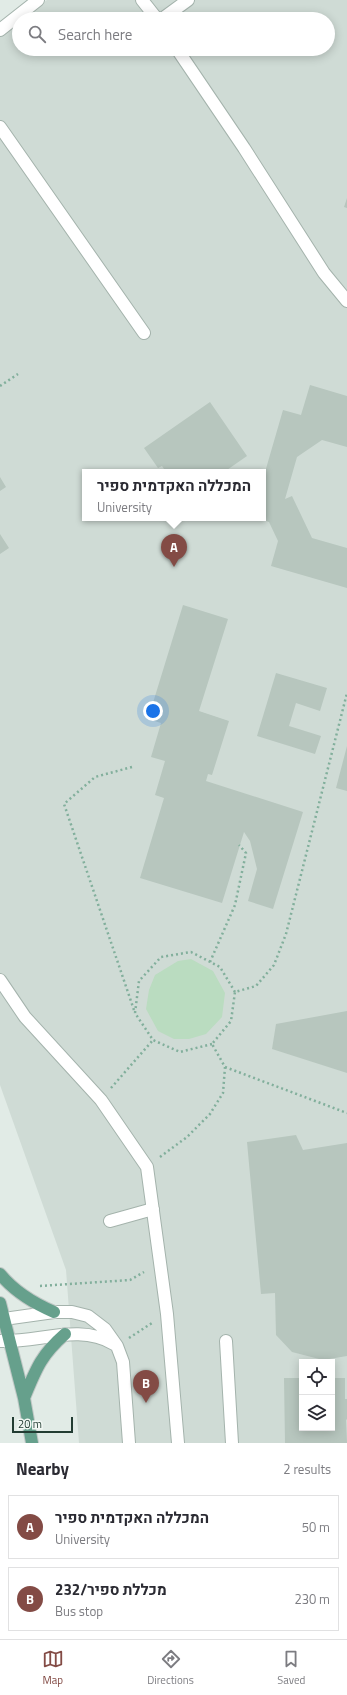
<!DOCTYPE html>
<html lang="en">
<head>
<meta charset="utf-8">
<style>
	:root { --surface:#fff; --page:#f2f2f3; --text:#2b2b33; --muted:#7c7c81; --line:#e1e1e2; --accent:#834b45 }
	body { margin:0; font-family:"Titillium Web",Heebo,sans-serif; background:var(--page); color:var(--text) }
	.controls { position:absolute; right:12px; bottom:12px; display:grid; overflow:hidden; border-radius:0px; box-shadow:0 2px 10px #0003 }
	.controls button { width:36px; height:36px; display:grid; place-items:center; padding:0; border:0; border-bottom:1px solid var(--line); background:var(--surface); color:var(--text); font:20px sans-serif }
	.scale { position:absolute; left:12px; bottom:10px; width:61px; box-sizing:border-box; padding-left:4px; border:2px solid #223c32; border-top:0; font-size:11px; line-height:14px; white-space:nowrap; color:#223c32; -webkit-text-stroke:3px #f2f8f4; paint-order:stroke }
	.you { position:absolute; left:153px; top:711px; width:14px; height:14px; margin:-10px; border:3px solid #fff; border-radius:50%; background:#1a73e8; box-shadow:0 0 0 6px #1a73e833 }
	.badge { display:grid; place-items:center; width:26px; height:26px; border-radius:50%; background:var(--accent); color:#fff; font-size:13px; font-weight:700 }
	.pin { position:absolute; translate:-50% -33px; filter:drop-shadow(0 1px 2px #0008) }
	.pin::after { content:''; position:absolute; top:21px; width:14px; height:12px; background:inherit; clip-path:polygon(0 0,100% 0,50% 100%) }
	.popup { position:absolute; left:82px; top:469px; width:184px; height:52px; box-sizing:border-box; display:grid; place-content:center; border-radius:0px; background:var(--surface); filter:drop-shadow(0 1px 3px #0005); font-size:13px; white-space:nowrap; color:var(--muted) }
	.popup b { font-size:15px; color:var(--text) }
	.popup::after { content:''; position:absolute; left:50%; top:100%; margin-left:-8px; border:8px solid transparent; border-top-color:var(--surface) }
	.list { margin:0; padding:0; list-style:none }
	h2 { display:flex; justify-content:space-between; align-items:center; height:52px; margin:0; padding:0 16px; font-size:17px }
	h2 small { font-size:13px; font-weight:400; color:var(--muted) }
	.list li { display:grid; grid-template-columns:26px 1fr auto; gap:12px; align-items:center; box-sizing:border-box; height:64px; margin:0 8px 8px; padding:0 8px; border:1px solid var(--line); border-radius:0px }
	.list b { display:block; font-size:15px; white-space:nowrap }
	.list p { margin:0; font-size:13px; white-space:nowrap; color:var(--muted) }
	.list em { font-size:13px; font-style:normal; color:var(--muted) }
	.icon { flex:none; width:22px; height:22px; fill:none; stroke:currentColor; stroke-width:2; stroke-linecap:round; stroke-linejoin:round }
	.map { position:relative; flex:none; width:347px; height:1443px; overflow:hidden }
	.search { position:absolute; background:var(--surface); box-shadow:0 2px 10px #0003; left:12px; right:12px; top:12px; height:44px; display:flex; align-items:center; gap:10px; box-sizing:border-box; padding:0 14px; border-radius:22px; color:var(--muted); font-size:15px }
	.sheet { height:196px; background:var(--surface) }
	nav { display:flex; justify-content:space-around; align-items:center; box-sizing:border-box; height:56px; border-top:1px solid var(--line); background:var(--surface); font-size:11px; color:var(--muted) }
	nav a { display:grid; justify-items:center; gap:2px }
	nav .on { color:var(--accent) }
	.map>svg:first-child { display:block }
	.built { fill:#cfdbd5; fill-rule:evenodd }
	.green { fill:#badcc0 }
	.building { fill:#b7c6be }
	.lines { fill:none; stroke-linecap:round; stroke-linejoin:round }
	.minor-casing { stroke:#a4b3ac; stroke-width:14 }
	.major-casing { stroke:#c1c8c6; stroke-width:14 }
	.path { stroke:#82af9c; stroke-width:2.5; stroke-dasharray:2 3; stroke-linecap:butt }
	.minor { stroke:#fff; stroke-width:12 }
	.major { stroke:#66a08c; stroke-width:12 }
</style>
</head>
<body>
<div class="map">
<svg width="347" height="1443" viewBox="0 0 347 1443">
	<rect width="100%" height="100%" fill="#e1ebe6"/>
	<path class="built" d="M47,0H347V1443H79L66,1270L0,1085V37L19,22V49H328V19H23ZM85,472H263V518H85ZM302,1362H332V1428H302Z"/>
	<path class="green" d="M191,959L213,971L225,993L222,1017L206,1034L189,1039H174L158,1031L146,1009L149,990L155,975L178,961Z"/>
	<path class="building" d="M347,198V208L344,207Z
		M310,385L347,396V447L322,440L297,457L285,499L292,496L312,538L347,548V588L271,566L278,541L269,522L257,518H263V479L283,410L301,415Z
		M210,402L247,456L224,472H166L162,466L158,468L144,448Z
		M0,477L6,487L0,491Z
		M0,534L9,548L0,554Z
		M183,605L228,619L199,711L229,721L212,775L208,774L206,781L303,812L273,909L248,901L257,869L250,841L244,832L222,903L140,878L164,798L155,795L165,761L151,757L161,723L148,719Z
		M276,673L327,688L320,711L296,703L289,726L321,736L315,754L257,736Z
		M347,746V791L336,788Z
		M347,1011V1073L272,1049L276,1024Z
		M296,1135L303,1150L347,1143V1356L323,1360L292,1352L276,1335L275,1293L261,1294L247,1142Z
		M284,1378H302V1428H332V1378H345V1399H347V1419L346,1420L347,1443H285Z"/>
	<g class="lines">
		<defs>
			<path id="minor" d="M142,0L157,19
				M162,19L188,0
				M0,30L38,0
				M177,49L244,148L324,273L347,301
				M0,127L144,333
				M0,980L25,1017L101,1100L147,1167L167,1314L178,1443
				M110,1221L153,1209
				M0,1321L4,1319L54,1312H72L88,1316L105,1329L117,1346L123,1362L129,1443
				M0,1341C38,1343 79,1323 114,1344
				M226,1341L232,1443"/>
			<path id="major" d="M0,1274C14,1291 33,1303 54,1312
				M0,1303L24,1398L32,1443
				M24,1398C36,1369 41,1355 65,1334"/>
		</defs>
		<use href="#minor" class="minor-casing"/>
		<use href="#major" class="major-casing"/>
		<path class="path" d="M0,386L18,374
			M132,767L95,777L64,804L135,1013
			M210,962L235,905L246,853L239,845
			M212,1044L180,1052L153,1040L135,1013L139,981L161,957L191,952L220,967L235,992
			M225,1067L347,1113
			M111,1088L153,1040
			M160,1157L187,1137L210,1114L223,1093L225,1067L212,1044L231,1021L235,992L256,986L274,965L286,934L347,693
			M40,1286L130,1280L144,1272
			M129,1338L152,1323"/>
		<use href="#minor" class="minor"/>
		<use href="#major" class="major"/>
	</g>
</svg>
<div class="controls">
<button><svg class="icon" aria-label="locate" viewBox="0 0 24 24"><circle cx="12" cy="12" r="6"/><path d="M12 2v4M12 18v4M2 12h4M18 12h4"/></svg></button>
<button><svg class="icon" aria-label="layers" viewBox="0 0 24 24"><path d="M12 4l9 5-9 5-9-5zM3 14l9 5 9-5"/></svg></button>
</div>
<div class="scale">20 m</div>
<div class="you"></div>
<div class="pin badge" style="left:174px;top:567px">A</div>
<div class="popup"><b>המכללה האקדמית ספיר</b>University</div>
<div class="pin badge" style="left:146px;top:1403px">B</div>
<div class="search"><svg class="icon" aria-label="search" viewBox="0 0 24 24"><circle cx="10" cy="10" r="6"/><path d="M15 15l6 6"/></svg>Search here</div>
</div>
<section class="sheet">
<h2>Nearby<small>2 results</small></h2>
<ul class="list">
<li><span class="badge">A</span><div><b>המכללה האקדמית ספיר</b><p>University</p></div><em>50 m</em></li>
<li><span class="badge">B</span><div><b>מכללת ספיר/232</b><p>Bus stop</p></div><em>230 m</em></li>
</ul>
</section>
<nav>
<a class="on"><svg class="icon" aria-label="map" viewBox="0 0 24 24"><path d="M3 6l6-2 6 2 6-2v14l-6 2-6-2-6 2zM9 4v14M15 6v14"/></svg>Map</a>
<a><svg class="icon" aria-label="directions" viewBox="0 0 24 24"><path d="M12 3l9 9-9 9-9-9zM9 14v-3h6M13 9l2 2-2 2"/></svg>Directions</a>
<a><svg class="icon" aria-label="saved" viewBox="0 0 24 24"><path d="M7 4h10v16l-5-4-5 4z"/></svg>Saved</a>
</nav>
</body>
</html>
